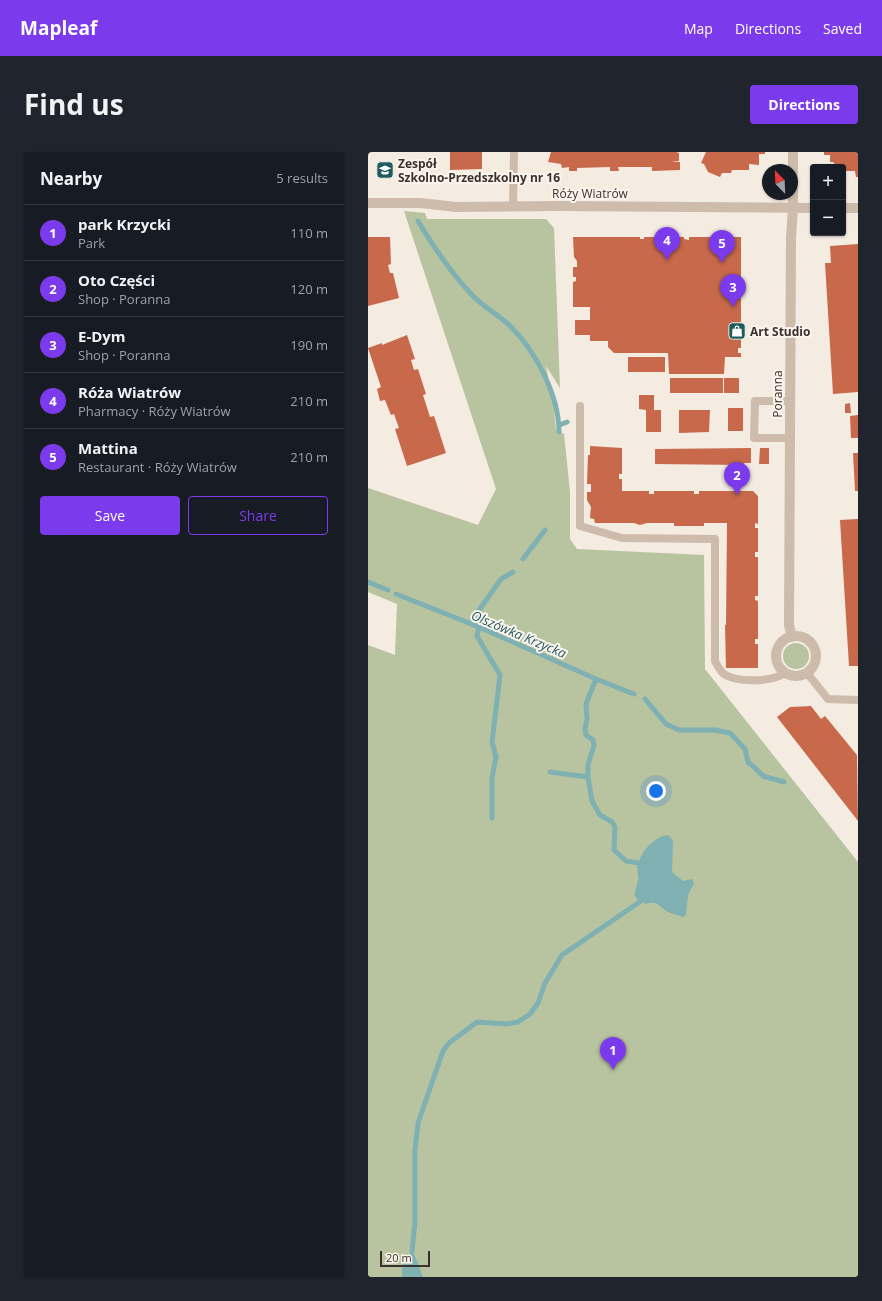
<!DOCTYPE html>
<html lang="en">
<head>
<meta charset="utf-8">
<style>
	:root { --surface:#171b24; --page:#20242c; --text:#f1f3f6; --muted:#9ea1a6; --line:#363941; --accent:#7c3aed }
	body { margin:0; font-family:"Open Sans",sans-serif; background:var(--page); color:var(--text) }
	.controls { position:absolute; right:12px; top:12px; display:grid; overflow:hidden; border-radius:4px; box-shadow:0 1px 3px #0004 }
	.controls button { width:36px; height:36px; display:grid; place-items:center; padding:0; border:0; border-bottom:1px solid var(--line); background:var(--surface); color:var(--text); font:20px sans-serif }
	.compass { position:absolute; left:394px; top:12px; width:36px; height:36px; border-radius:50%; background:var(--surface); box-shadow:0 1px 3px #0004; rotate:336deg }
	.scale { position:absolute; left:12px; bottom:10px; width:50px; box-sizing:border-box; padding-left:4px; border:2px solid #3b302b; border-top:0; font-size:11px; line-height:14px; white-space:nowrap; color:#3b302b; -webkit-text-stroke:3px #fbf5ee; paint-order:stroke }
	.you { position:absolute; left:288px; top:639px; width:14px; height:14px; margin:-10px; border:3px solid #fff; border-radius:50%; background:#1a73e8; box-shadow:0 0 0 6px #1a73e833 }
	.badge { display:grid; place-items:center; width:26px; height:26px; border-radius:50%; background:var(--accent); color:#fff; font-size:13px; font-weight:700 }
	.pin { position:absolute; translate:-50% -33px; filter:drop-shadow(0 1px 2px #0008) }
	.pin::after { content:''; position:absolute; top:21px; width:14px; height:12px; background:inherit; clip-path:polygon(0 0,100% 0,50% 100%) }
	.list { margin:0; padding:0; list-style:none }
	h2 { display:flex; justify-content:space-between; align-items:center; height:52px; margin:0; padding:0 16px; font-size:17px }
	h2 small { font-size:13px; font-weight:400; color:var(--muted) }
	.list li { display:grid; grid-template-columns:26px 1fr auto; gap:12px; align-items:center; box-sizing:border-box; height:56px; padding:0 16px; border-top:1px solid var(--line) }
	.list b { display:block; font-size:15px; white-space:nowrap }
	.list p { margin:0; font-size:13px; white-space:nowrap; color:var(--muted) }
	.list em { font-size:13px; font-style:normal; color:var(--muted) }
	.actions { display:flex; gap:8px; padding:12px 16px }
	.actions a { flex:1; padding:9px 0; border:1px solid var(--accent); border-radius:4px; text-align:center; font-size:14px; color:var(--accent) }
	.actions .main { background:var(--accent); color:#fff }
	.map { position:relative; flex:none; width:490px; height:1125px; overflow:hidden; border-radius:4px }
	header { display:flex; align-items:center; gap:24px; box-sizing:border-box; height:56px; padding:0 20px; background:var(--accent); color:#fff }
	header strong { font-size:19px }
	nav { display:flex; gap:22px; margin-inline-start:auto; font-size:14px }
	.intro { display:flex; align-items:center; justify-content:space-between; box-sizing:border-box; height:96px; padding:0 24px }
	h1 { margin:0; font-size:28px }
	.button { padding:10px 18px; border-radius:4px; background:var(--accent); color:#fff; font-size:14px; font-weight:700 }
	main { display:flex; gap:24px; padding:0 24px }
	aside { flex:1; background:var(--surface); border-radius:4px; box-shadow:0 1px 3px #0004 }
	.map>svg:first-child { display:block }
	.green { fill:#b8c4a0 }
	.water { fill:#7fb0b2 }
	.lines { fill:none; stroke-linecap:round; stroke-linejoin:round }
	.stream { stroke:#7fb0b2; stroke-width:5 }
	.building { fill:#c8694b }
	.lane { stroke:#cdbbac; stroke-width:8 }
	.street { stroke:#cdbbac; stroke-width:10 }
	.labels { text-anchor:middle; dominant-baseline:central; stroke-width:4; stroke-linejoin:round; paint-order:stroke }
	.poi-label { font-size:12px; font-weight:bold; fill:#3b302b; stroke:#fbf5ee; text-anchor:start }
	.street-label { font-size:12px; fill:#3b302b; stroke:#fbf5ee }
	.water-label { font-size:13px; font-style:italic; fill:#1f5a5e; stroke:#fbf5ee }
</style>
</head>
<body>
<header>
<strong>Mapleaf</strong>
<nav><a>Map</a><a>Directions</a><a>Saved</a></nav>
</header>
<div class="intro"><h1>Find us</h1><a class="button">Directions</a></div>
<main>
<aside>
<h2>Nearby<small>5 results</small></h2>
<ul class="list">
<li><span class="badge">1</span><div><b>park Krzycki</b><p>Park</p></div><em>110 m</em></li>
<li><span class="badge">2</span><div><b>Oto Części</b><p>Shop · Poranna</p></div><em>120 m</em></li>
<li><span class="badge">3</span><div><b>E-Dym</b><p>Shop · Poranna</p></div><em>190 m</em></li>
<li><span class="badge">4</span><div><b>Róża Wiatrów</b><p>Pharmacy · Róży Wiatrów</p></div><em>210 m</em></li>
<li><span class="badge">5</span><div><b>Mattina</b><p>Restaurant · Róży Wiatrów</p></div><em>210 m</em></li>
</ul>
<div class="actions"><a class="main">Save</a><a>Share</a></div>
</aside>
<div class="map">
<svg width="490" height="1125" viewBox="0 0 490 1125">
	<rect width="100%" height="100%" fill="#f4ebe1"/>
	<path class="green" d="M36,59L57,61L59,67H178L186,76L192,236L178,214L185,249L188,278L196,282L202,340V387L209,397L336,403L337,517L490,710V1125H0V493L27,503L29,452L0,440V336L110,373L128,337Z
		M415 504a13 13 0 1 1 26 0a13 13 0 1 1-26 0Z"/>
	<path class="water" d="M300,683L305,688L304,720L315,729L324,727L326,731L320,743L318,763L315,765C310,763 304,762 300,760C290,754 290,748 277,752L269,742C274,729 269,721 271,710C274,698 288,684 300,683Z
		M44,1100L47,1104L55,1125H34V1113Z"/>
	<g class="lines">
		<path class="stream" d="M50,69C66,96 84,122 106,145C117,156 131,163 142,174C168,199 191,244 191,280
			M191,273L199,270
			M155,407L177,378
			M0,430L20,438
			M28,442L111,475L228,527L266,542
			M102,471L133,427L145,420
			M111,475L109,484L132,523L124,590L128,605L124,626V666
			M277,547L298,572L311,578H347L362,581L377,597L380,610L386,615L395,624L416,630
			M182,620L220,625
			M44,1100L47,1069V997L50,971L75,899L81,891L109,870L139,872L150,870L162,862L170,851L177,831L194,803L273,749L269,742L273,727L271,711L258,709L246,698L247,675L244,670L232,663L224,649L220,625V612L226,594L225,588L218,583L217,577L219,567L218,552L228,527"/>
	</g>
	<path class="building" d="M82,0H114V17L82,18Z
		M183,0H308L311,1V9L303,10H312V18L284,19V15H250L251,19H242V15L209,16V19H201V15L194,16L193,12L180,10Z
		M338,0H397V2H391V13L381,12V18H364L363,21H354L352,25L340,20L336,12L333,11Z
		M456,0H490V25H488L487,19H475V15H469L465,10H462V3H456Z
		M0,85H22L23,112L20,113L22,121H25L31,146L0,154Z
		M205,85H272V87H276V85H316V87L321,88V85H373V125H370V130H373V170H371V174H373V196H370V201H373V205H357L356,222H301L300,201H246L240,195V189H222V183H207V168H222V155H205V130L208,129V125H205V115H209V109L206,105Z
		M490,92V240L465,242L457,111H463L462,94Z
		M39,183L47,207L43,208L46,218L50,217L58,242L55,243L62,265L66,264L78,301L39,314L27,277L31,276L26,262L23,263L17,248L12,249L9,237L13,235L0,196L14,191V193Z
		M260,205H297V220H260Z
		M302,226H355V241H302Z
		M356,226H371V241H356Z
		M271,243H286V258H293V280H278V258L271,257Z
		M482,251L483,261H477V252Z
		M360,256H375V279H360Z
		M311,258H342L341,280L311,281Z
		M490,263V286H483L482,264Z
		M222,294L254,296V322H251V327H254V339H281V342H286V339H326V342H331V339H385L390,344V372L387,371V376H390V400H387V405H390V444H387V448L390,449V487H387V492H390V516H358L357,473H358L359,371H336V374H306V371H279L272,373L266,371H227L226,367L222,366L223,355L219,348V340H223V332H219L220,303H222Z
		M383,296V311H376V313L287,312V297Z
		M392,296H401V312H391Z
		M485,301H490V339H487Z
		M490,367V514H481L472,368Z
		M443,554L453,567L457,564L489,603L490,669L409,565L422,555Z"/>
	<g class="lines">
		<path class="lane" d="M145,54L146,0
			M422,249H387L386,286H422
			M212,254V374L254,386L347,387V509C349,513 352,519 356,522C369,531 404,530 417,521
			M439,521L460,547L490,548"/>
		<path class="street" d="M0,51H52L88,55L189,54L445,56
			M475,56H490
			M408 504a20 20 0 1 1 40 0a20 20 0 1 1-40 0Z
			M424,485L421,473L423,87L425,55V0"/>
	</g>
	<defs>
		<symbol id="school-square" viewBox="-11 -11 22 22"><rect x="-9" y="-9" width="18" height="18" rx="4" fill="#1f5a5e" stroke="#fbf5ee"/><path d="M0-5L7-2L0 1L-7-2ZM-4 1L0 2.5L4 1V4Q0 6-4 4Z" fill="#fff"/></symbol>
		<symbol id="shop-square" viewBox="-11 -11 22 22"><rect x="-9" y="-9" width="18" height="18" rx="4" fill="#1f5a5e" stroke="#fbf5ee"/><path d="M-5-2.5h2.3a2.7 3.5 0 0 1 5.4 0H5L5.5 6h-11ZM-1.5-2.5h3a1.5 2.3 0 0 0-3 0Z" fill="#fff"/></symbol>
	</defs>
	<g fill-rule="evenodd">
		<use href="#school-square" x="7" y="8" width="20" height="20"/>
		<use href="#shop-square" x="359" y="169" width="20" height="20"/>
	</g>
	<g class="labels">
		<g class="poi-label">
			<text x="30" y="11">Zespół<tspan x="30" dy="14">Szkolno-Przedszkolny nr 16</tspan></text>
			<text x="382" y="179">Art Studio</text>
		</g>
		<g class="street-label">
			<text x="222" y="41">Róży Wiatrów</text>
			<text transform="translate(409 242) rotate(-90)">Poranna</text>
		</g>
		<g class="water-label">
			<text transform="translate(151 482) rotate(23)">Olszówka Krzycka</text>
		</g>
	</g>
</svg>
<div class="controls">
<button>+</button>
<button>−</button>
</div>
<svg class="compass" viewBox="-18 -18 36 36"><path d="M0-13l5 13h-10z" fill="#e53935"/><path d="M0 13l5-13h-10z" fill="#9ea1a6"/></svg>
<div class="scale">20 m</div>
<div class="you"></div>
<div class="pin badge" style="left:245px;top:918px">1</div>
<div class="pin badge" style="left:369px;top:343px">2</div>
<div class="pin badge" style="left:365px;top:155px">3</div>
<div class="pin badge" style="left:299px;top:108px">4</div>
<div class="pin badge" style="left:354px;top:111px">5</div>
</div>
</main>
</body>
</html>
